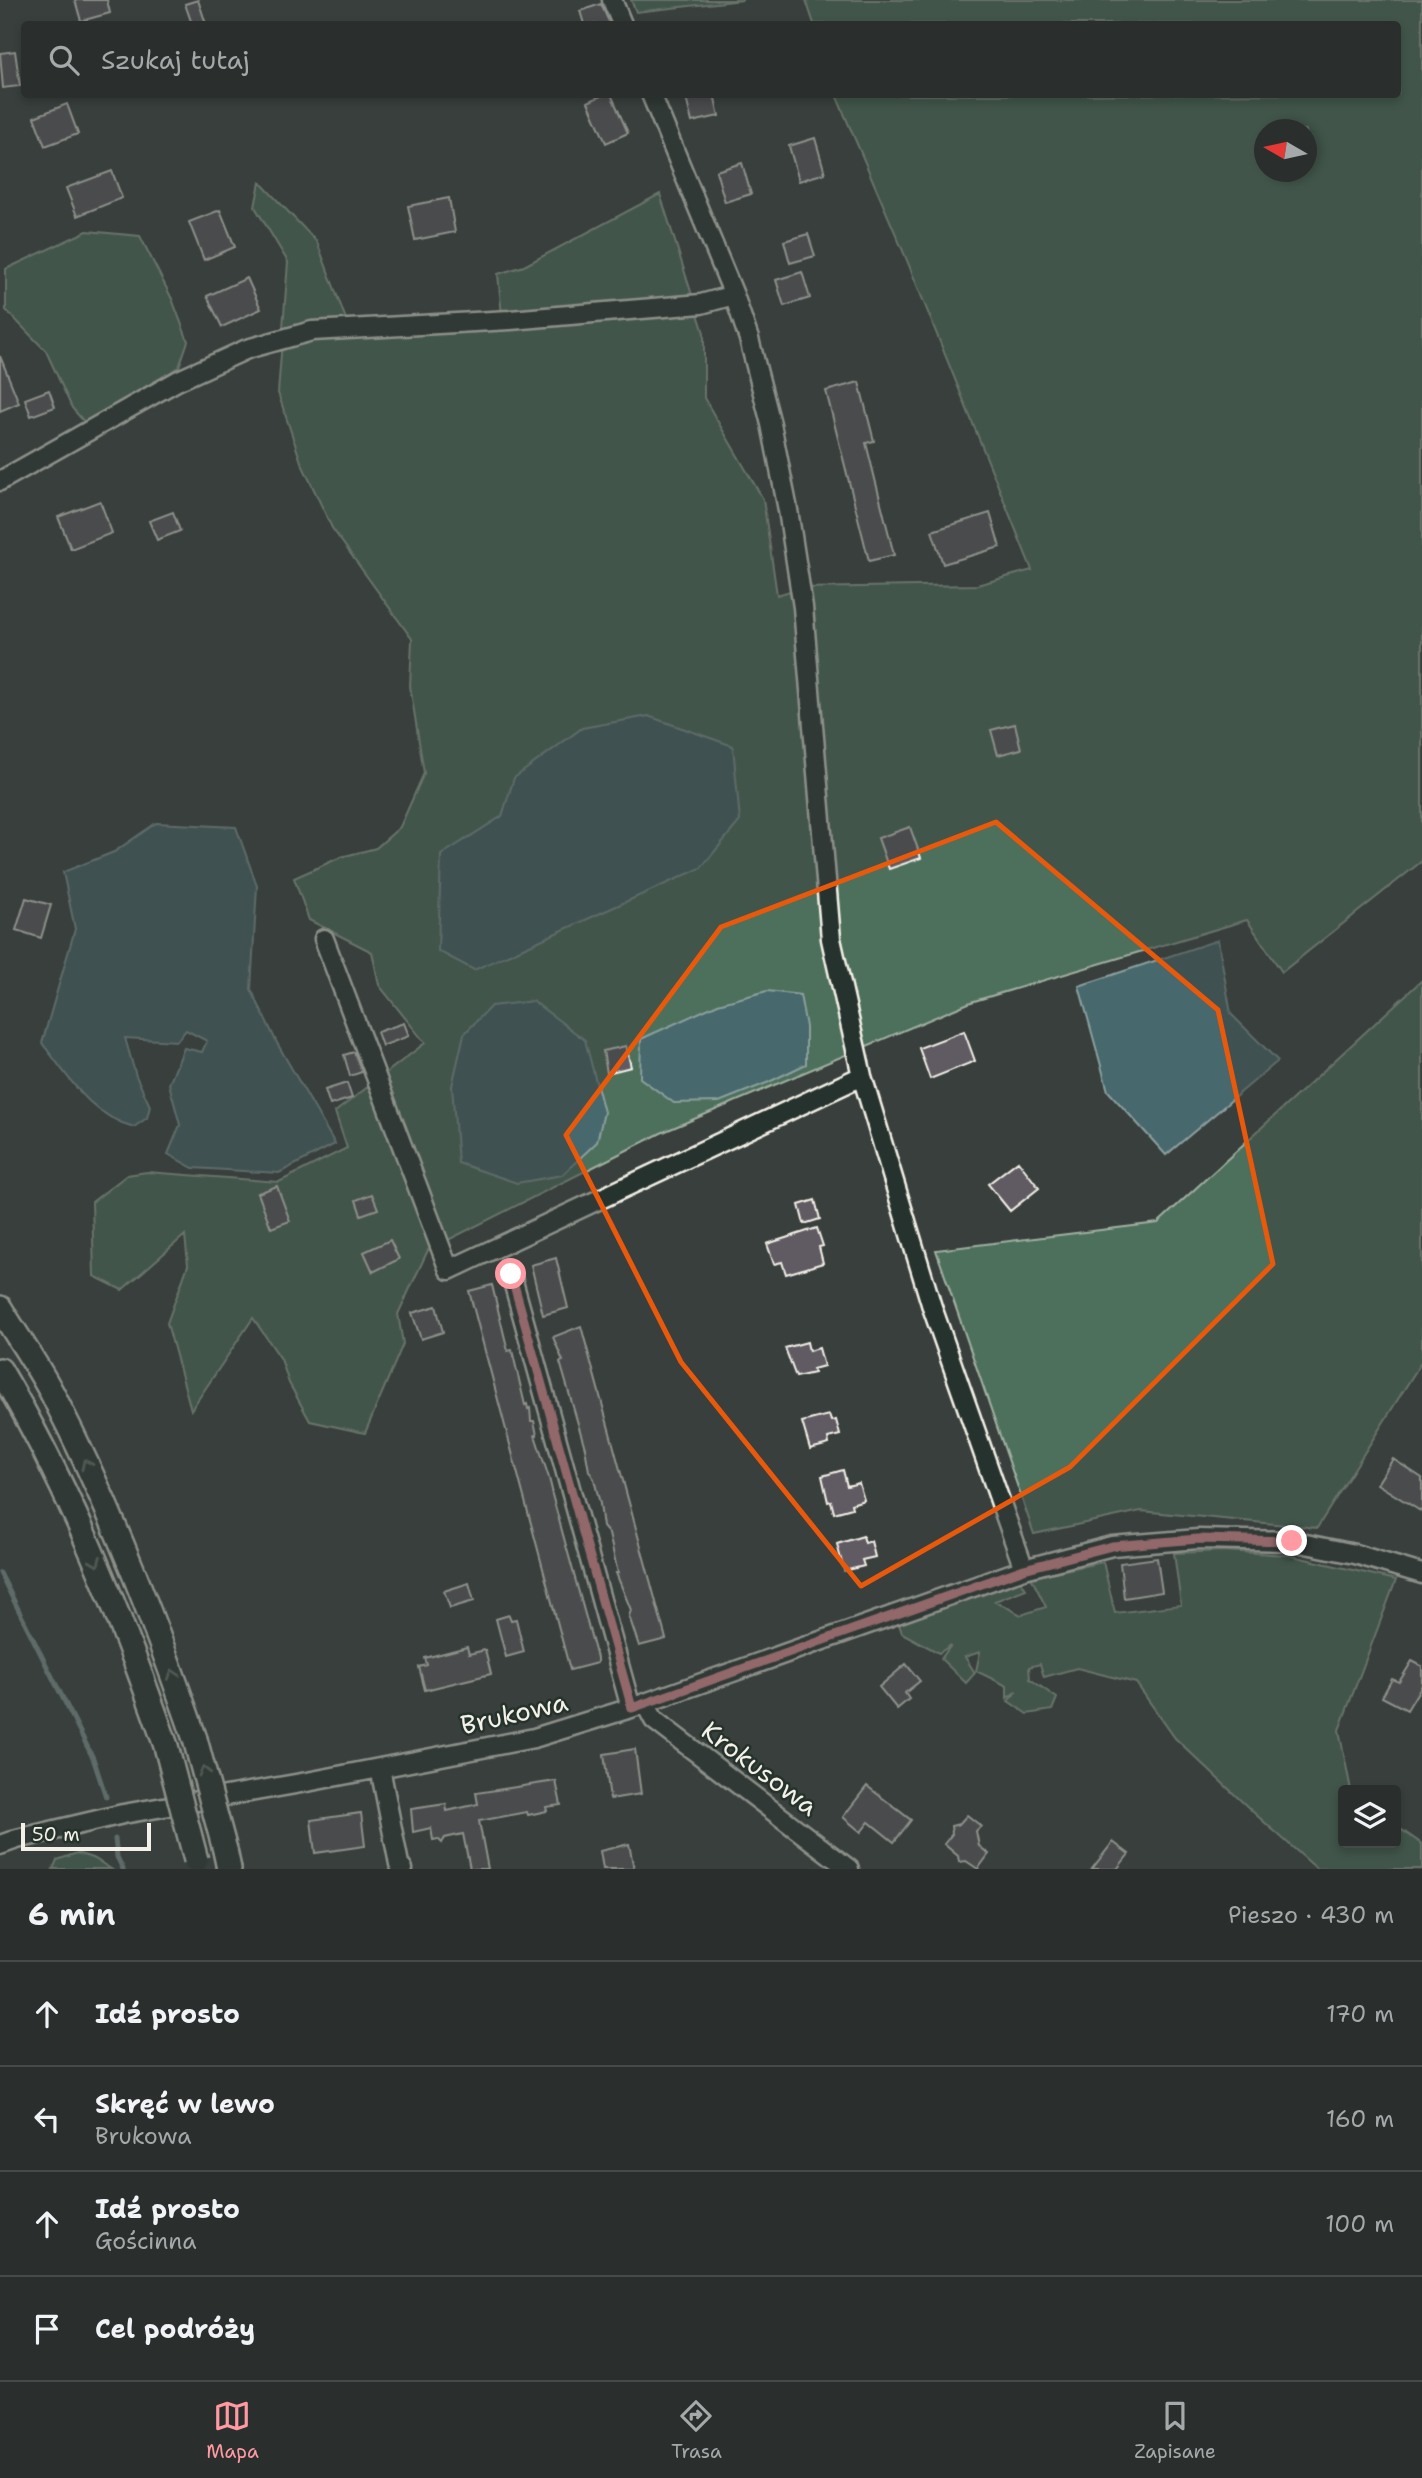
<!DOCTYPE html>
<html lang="pl">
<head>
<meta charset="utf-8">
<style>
	:root { --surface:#2a2f2e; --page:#323736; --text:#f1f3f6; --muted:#a5a9aa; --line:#464a4a; --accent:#ff9aa2 }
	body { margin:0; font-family:"Shantell Sans",sans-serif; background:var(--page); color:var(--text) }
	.controls { position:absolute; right:21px; bottom:21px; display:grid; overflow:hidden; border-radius:7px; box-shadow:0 4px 10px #0003 }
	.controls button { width:63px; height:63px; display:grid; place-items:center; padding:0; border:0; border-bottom:2px solid var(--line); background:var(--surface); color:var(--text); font:35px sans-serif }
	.compass { position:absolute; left:1254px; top:119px; width:63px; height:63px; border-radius:50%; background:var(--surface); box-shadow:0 4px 10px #0003; rotate:279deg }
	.scale { position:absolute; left:21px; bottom:18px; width:130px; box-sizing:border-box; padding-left:7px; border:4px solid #f4f1e8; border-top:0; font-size:19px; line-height:24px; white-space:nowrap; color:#f4f1e8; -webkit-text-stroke:5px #26332d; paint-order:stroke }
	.stop { position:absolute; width:21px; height:21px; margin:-16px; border:5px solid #ff9aa2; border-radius:50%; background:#fff }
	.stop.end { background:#ff9aa2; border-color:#fff; box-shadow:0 2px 7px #0008 }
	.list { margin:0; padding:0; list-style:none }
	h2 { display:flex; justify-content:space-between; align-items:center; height:91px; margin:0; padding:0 28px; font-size:30px }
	h2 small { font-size:23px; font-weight:400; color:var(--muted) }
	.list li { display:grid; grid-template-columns:46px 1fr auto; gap:21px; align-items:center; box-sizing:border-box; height:105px; padding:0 28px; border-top:2px solid var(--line) }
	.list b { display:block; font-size:26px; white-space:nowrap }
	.list p { margin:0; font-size:23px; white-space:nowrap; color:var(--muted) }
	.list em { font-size:23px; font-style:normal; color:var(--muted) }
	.icon { flex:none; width:38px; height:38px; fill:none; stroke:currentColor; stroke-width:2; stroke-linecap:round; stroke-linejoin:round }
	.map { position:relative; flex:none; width:1422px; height:1869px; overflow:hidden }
	.search { position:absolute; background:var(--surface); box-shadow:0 4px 10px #0003; left:21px; right:21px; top:21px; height:77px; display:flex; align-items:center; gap:18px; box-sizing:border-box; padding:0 24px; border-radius:7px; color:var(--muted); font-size:26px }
	.sheet { height:511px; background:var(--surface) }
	nav { display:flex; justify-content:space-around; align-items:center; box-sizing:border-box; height:98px; border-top:2px solid var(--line); background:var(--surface); font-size:19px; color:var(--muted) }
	nav a { display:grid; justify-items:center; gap:4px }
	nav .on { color:var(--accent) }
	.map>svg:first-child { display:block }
	.green { fill:#4e705b; stroke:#a1b0a2; stroke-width:2; fill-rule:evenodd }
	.water { fill:#46686c; stroke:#8c9f9e; stroke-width:2 }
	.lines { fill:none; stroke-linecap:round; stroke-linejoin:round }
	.stream { stroke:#8c9f9e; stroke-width:5 }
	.building { fill:#615a63; stroke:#f4f1e8; stroke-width:2 }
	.minor-casing { stroke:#f4f1e8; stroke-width:23 }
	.major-casing { stroke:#f4f1e8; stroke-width:28 }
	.minor { stroke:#26332d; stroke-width:18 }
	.major { stroke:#26332d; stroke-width:23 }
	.major-bridge-casing { stroke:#f4f1e8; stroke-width:28; stroke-linecap:butt }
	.major-bridge { stroke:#26332d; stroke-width:23 }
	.oneway { stroke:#6e766e }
	.route { stroke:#ff9aa2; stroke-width:9 }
	.marked { fill:none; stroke:#e8590c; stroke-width:5; stroke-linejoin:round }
	.labels { text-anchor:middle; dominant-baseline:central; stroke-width:5; stroke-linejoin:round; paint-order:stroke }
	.street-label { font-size:26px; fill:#f4f1e8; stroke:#26332d }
</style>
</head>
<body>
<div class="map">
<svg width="1422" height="1869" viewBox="0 0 1422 1869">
	<rect width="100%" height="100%" fill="#383f3d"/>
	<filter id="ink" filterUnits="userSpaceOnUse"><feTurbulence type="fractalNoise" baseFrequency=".0143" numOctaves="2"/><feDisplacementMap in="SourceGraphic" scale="14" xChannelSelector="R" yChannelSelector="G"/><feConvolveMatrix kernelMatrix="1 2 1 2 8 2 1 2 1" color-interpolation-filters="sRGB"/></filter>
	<g filter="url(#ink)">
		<path class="green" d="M631,0H743L636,12Z
			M806,0H1422V861L1282,972L1247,920L971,1002L661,1133L428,1250L398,1314L403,1344L365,1433L310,1421L289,1383L281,1359L253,1318L191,1410L167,1323L188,1265L185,1235L122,1290L94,1276L92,1202L127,1175L147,1172L279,1182L347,1148L335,1112L425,1043L379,985L372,952L309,920L294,878L341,857L376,848L400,827L424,773L410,686L412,639L332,528L301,462L278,393L288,262L255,207L260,182L317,242L353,338L503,327L498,274L524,266L660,194L704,333V398L763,499L777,595L800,588L977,585L1032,570L906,258L836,95L1398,94V24H814ZM1264,130H1306V172H1264Z
			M87,231L140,236L172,299L188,341L179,367L86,424L72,408L46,351L6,310V269Z
			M1422,980V1361L1317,1528L1141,1511L1034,1534L936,1250L1158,1223Z
			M1223,1551L1288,1555L1396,1580L1339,1730L1351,1790H1343V1843H1396V1826L1422,1844V1869H1317L1253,1812L1175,1738L1136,1683L1077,1668L1044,1677L1040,1664L1029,1667L1030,1679L1057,1698L1052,1710L1027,1714L1008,1701L1017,1691L1007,1698V1686L976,1671L980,1652L965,1657L975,1673L966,1683L941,1659L951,1645L939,1653L902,1633L899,1624L1020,1580L1026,1589L995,1601L1021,1615L1046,1607L1031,1577L1103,1562L1115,1613L1181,1605L1174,1553Z
			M77,1853L95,1859L111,1869H53L57,1860Z"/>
		<path class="water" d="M648,716L733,746L740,821L701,868L474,970L438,951L441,855L502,816L514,778L582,728Z
			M156,823L236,827L257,886L251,989L277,1043L335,1144L279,1173L193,1168L168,1154L180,1125L169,1084L184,1048L202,1052L207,1041L186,1030L177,1041L125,1038L136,1076L150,1106L147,1118L134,1127C90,1116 68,1076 42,1043L75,929L63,872L114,852Z
			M1218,940L1231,1014L1278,1061L1166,1155L1108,1091L1079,986Z
			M767,991L800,995L806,1027V1064L769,1082L719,1102L674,1103L640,1078L641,1039L718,1004Z
			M533,1001L585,1040L604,1112L597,1142L562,1175L517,1183L458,1163L452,1086L464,1034L491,1006Z"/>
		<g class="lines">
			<path class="stream" d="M0,1573L93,1758L106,1797
				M115,1839L117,1857L123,1869"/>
		</g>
		<path class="building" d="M75,0H107L110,13L81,21Z
			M198,0L206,24H192L185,4Z
			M601,4L610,24H584L580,11Z
			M15,51L20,86L3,88L0,53Z
			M605,94H611L628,133L606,143L588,102Z
			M685,94H714L719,116L692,122Z
			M67,104L78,134L45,146L34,117Z
			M815,138L825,173L799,181L789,146Z
			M742,163L751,194L725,202L716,171Z
			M112,171L122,198L77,216L66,188Z
			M449,198L455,232L415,240L408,206Z
			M220,210L235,247L204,260L189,222Z
			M808,234L815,256L790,263L784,241Z
			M802,272L810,298L784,306L776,280Z
			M247,278L261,309L222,327L207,296Z
			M0,356L19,403L0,411Z
			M859,382L874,441L866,443L894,555L869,561L826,391Z
			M49,390L55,407L31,416L25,399Z
			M100,501L112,533L71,549L58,517Z
			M173,512L180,531L157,540L149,521Z
			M990,513L1000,547L943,564L932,531Z
			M1015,724L1021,749L998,755L991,730Z
			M910,827L921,858L889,869L878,838Z
			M26,898L51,905L41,938L16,930Z
			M404,1023L409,1036L382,1046L377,1032Z
			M964,1031L975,1061L930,1079L919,1048Z
			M626,1046L631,1067L607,1073L603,1051Z
			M354,1052L362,1072L350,1076L344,1055Z
			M347,1083L352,1098L330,1105L325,1090Z
			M1018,1161L1039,1188L1010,1211L988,1184Z
			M277,1186L290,1221L271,1228L258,1193Z
			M372,1194L378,1209L361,1215L356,1200Z
			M815,1200L820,1219L804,1224L799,1205Z
			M817,1228L823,1246L819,1247L823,1263L786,1274L782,1262L774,1264L767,1244Z
			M390,1240L399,1259L373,1272L364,1252Z
			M556,1258L568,1308L543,1315L531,1265Z
			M492,1285L508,1351L512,1350L525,1405L527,1404L528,1409L530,1408L531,1421H534L537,1435H535L549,1478L552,1490L551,1491L597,1658V1663L570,1670L469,1291Z
			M436,1306L443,1332L421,1339L412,1313Z
			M581,1326L666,1639L639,1646L629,1616L631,1610L616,1573H618L609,1534L603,1527L600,1504L594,1479L589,1471L585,1448L560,1362L563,1361L553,1337Z
			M807,1342L809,1351L819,1348L824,1366L813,1369L814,1373L796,1377L785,1348Z
			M829,1415L831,1421L836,1420L840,1435L828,1438L829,1444L810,1449L802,1422Z
			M1393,1459L1422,1478V1512L1377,1484Z
			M843,1470L847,1486L859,1483L864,1500L851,1504L852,1508L834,1513L831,1501L828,1502L822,1476Z
			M863,1536L865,1543L871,1541L875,1557L862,1560L864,1566L844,1571L837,1544Z
			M1157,1558L1162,1592L1124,1598L1120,1563Z
			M469,1583L474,1601L450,1608L444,1591Z
			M509,1615L511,1620L516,1619L524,1652L506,1657L496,1619Z
			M467,1647L469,1654L485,1650L491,1674L425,1690L419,1667L427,1665L425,1658Z
			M1412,1661L1422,1666V1685L1407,1710L1382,1697L1392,1679L1399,1682Z
			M906,1664L920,1681L905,1693L909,1699L897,1709L879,1687Z
			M635,1749L641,1794L610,1799L604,1754Z
			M556,1781L561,1805L546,1807L547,1811L528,1815L527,1812L479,1821L488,1869H470L463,1834L445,1838L442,1843L438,1839L433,1840L431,1828L413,1832L411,1809L446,1804L447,1811L478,1804L476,1793Z
			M867,1786L911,1820L894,1842L869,1822L861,1832L843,1817Z
			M361,1813L365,1846L315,1853L311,1820Z
			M967,1815L981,1826L976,1831L979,1846L989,1854L978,1869L966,1861L959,1862L958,1856L944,1844L952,1834L951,1826L959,1824Z
			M1113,1842L1129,1854L1117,1869H1092Z
			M629,1844L634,1869H603L600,1851Z"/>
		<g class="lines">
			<defs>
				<path id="minor" d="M612,0L622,24
					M651,94L734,295L749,339L771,424L788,510L803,607L831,939L862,1076L932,1307L1024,1569
					M0,481L177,381L247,349L312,331L510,320L701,304L734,295
					M324,939L449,1270L862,1076
					M511,1274L631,1708
					M645,1703L654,1720L849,1869
					M380,1768L399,1864L403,1869
					M0,1845L17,1839L123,1814L307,1782L534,1738L631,1708L1024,1569L1112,1546L1198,1539L1291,1541L1355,1554L1422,1574"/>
				<path id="major" d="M0,1308C18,1338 39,1367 55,1399C111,1508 155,1623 195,1739
					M0,1370C70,1488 121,1617 166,1746
					M225,1850L229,1869"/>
			</defs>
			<use href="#minor" class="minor-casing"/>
			<use href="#major" class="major-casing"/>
			<use href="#minor" class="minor"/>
			<use href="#major" class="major"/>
			<defs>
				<path id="major-bridge" d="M195,1739L225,1850
					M166,1746L196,1860"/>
			</defs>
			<use href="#major-bridge" class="major-bridge-casing"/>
			<use href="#major-bridge" class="major-bridge"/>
		</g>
		<defs><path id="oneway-chevron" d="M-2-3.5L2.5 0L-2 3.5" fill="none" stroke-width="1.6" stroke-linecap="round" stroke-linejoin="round" transform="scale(1.75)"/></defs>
		<g class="oneway">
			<use href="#oneway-chevron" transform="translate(86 1464) rotate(-115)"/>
			<use href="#oneway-chevron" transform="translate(96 1562) rotate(68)"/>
			<use href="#oneway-chevron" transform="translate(173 1674) rotate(-109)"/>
			<use href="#oneway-chevron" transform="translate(204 1771) rotate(-105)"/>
		</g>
	</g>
	<g class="lines" filter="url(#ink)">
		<path class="route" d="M511,1274L632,1708L1024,1569L1112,1546L1198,1539L1292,1541"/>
	</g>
	<path d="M0 0H1422V1869H0ZM996,822L1218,1010L1273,1264L1070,1467L861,1586L681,1362L566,1135L721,927Z" fill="#383f3d" fill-opacity=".55" fill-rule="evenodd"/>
	<path class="marked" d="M996,822L1218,1010L1273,1264L1070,1467L861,1586L681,1362L566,1135L721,927Z"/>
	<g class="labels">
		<g class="street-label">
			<text transform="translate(514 1713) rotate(-13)">Brukowa</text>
			<text transform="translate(760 1768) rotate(37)">Krokusowa</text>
		</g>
	</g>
</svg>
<div class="controls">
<button><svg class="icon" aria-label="layers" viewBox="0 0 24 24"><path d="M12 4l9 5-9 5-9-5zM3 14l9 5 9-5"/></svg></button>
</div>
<svg class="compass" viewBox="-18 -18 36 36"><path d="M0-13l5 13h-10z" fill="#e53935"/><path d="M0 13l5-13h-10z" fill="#a5a9aa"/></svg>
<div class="scale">50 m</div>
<div class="stop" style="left:511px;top:1274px"></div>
<div class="stop end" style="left:1292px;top:1541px"></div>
<div class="search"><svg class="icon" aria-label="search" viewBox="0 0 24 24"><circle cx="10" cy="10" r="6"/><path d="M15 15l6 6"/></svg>Szukaj tutaj</div>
</div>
<section class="sheet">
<h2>6 min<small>Pieszo · 430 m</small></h2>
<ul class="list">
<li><svg class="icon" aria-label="ahead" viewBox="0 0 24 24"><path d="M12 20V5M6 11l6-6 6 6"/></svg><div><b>Idź prosto</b></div><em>170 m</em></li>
<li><svg class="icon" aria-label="left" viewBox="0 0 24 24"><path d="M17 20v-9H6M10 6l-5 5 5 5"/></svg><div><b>Skręć w lewo</b><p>Brukowa</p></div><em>160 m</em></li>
<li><svg class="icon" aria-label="ahead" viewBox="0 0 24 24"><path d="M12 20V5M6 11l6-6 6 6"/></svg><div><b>Idź prosto</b><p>Gościnna</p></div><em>100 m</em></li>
<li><svg class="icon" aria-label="arrive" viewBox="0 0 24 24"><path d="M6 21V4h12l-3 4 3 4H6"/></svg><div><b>Cel podróży</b></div></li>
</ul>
</section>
<nav>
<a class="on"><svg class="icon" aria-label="map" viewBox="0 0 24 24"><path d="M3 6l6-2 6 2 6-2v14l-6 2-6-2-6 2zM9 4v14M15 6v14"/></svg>Mapa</a>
<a><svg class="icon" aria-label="directions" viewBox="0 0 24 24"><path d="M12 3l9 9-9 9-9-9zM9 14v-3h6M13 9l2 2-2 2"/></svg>Trasa</a>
<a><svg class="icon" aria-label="saved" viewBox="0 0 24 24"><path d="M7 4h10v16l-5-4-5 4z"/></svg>Zapisane</a>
</nav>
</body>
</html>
